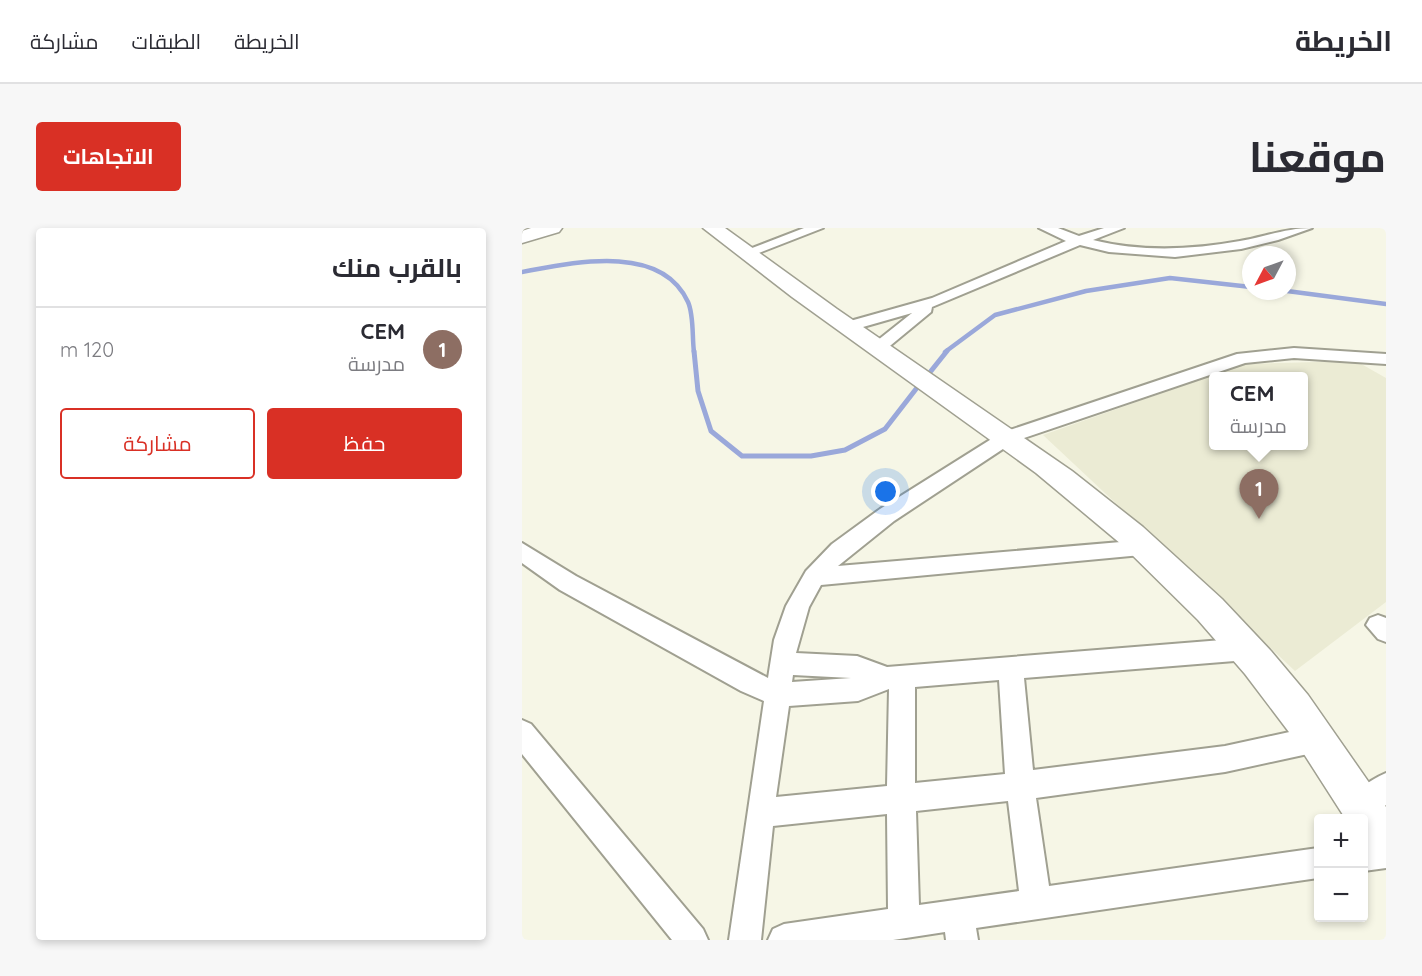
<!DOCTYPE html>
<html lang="ar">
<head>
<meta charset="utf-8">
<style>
	:root { --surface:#fff; --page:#f7f7f7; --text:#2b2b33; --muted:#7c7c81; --line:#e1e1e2; --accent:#d93025 }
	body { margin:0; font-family:Quicksand,Cairo,sans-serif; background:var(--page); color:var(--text); direction:rtl }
	.controls { position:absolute; right:18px; bottom:18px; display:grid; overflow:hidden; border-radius:6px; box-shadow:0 3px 9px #0003 }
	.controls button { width:54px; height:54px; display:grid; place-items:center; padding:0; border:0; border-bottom:2px solid var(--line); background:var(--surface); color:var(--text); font:30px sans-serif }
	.compass { position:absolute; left:720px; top:18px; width:54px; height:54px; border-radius:50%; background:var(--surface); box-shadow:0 3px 9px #0003; rotate:229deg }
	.you { position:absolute; left:364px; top:264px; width:21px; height:21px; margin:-15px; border:4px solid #fff; border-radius:50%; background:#1a73e8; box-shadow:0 0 0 9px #1a73e833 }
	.badge { display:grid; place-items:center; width:39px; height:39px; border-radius:50%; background:var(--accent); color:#fff; font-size:20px; font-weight:700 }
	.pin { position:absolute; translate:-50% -50px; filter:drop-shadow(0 2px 3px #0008) }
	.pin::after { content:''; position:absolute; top:32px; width:21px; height:18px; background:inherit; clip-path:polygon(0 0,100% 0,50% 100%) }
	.popup { position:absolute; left:687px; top:144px; width:99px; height:78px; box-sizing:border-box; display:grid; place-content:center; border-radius:6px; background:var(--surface); filter:drop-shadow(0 2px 4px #0005); font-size:20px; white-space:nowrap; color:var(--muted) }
	.popup b { font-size:22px; color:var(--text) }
	.popup::after { content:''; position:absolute; left:50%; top:100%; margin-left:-12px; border:12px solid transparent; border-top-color:var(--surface) }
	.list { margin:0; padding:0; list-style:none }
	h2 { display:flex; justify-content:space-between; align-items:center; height:78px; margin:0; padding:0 24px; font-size:26px }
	h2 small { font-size:20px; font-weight:400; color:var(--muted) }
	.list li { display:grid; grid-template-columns:39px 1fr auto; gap:18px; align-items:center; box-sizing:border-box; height:84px; padding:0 24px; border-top:2px solid var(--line) }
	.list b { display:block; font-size:22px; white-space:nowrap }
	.list p { margin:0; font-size:20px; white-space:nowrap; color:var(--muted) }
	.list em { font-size:20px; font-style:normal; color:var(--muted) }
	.actions { display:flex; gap:12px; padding:18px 24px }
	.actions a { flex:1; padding:14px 0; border:2px solid var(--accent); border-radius:6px; text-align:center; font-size:21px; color:var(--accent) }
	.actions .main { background:var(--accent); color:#fff }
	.map { position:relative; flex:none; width:864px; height:712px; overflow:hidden; direction:ltr; border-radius:6px }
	header { display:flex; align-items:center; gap:36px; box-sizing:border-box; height:84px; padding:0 30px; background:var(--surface); border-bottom:2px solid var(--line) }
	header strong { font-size:28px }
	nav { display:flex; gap:33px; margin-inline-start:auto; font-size:21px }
	.intro { display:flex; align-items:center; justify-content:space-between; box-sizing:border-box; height:144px; padding:0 36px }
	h1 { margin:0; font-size:42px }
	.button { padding:15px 27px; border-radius:6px; background:var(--accent); color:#fff; font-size:21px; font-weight:700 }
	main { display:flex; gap:36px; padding:0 36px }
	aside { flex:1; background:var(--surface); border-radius:6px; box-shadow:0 3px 9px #0003 }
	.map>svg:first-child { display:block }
	.built { fill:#ebebd4; fill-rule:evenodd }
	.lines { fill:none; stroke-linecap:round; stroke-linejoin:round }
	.stream-far1 { stroke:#9aa8da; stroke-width:4.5 }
	.stream { stroke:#9aa8da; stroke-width:5 }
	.street-casing { stroke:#a0a091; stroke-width:4 }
	.secondary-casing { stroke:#a0a091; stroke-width:3 }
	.street { fill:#fff; fill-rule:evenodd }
	.secondary { fill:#fff; fill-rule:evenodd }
</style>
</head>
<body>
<header>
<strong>الخريطة</strong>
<nav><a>الخريطة</a><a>الطبقات</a><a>مشاركة</a></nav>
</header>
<div class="intro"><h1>موقعنا</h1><a class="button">الاتجاهات</a></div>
<main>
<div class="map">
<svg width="864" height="712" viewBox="0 0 864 712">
	<rect width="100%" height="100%" fill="#f6f6e6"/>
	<path class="built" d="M834,133L864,150V374L773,443L521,207L722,136ZM692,148H782V218H692Z"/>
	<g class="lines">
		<path class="stream-far1" d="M0,44C49,35 139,14 166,74C172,87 170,110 172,124
			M765,63L864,76
			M423,124L473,87L564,63L648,50L729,59"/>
		<path class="stream" d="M172,123L176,163L189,203L220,228H289L323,222L363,201L394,161
			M409,143L425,123"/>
		<defs>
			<path id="street" d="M282,0H301L229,28H219L217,25Z
				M517,0H536L557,8L582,0H602L571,12C619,24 669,22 718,13C742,9 764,0 790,0L756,12L719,21L653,29L587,24L558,17L410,79L409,84L363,122H351L349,119L351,116L390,85L327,103L319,98L321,95L410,70L544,13Z
				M772,120L864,126V136L772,130L723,135L493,213L372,293L316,338L622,312L630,314L633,320L630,326L299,357L287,379L274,425L335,428L365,439L725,410L734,413L737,421L734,429L725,432L502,450L511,542L703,518L795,498L804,502L808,511L804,520L795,524L703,544L514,570L527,658L796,620V650L454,700L456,712H424L423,704L371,712H246L251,701L262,696L366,681L365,586L251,598L239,712H207L242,473L219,463L38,362L0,335V315L54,348L246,450L252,412L264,378L284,343L310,316L358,281L479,205L715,126ZM271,447L329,450L270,454ZM477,452L483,546L393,555V459ZM367,461L365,558L254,569L267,478L336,473ZM486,573L497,663L397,677L394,583Z
				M856,387L864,390V414L856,411L844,397L848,390Z
				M0,492L9,496L181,701L186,712H150L0,526Z
				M864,545V577L842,593L830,589L826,579C832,563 848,552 864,545Z
				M864,610V640L842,643V613Z"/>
			<path id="secondary" d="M9,0H40L37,4L0,15V3Z
				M181,0H203L315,81L550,243L621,299L700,371L749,423L786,467L864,579V640C837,628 842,617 842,590H823L773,512L723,446L676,392L599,316L514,245L270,69Z"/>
		</defs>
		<use href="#street" class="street-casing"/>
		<use href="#secondary" class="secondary-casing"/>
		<use href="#street" class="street"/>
		<use href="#secondary" class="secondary"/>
	</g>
</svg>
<div class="controls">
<button>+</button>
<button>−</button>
</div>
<svg class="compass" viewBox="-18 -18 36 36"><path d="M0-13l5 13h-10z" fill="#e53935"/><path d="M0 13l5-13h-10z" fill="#7c7c81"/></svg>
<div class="you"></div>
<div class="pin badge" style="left:737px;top:291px;background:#8d6e63">1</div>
<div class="popup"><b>CEM</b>مدرسة</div>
</div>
<aside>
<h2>بالقرب منك<small></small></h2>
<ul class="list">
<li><span class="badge" style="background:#8d6e63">1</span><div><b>CEM</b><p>مدرسة</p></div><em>120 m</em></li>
</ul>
<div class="actions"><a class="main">حفظ</a><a>مشاركة</a></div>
</aside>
</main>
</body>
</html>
